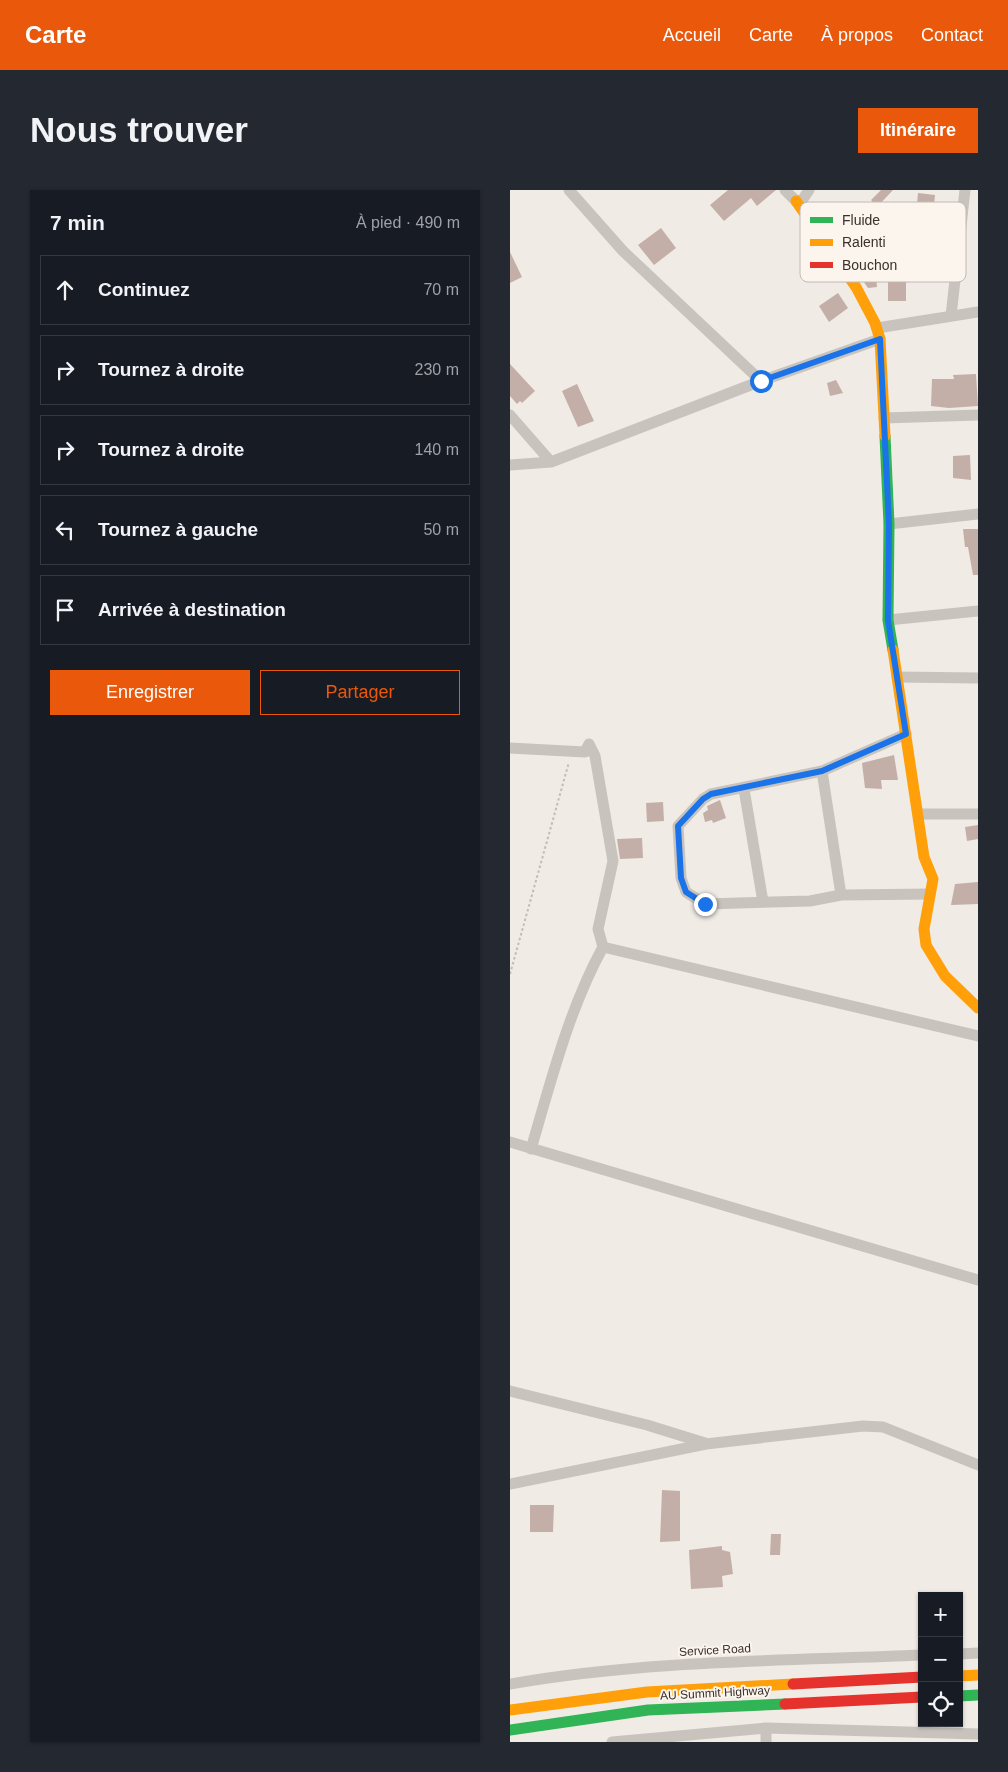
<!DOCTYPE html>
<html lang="fr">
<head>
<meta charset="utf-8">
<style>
	:root { --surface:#171b24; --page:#242831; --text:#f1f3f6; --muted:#9ea1a6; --line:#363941; --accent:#ea580c }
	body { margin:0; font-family:Arial,sans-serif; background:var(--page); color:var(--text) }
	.controls { position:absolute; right:15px; bottom:15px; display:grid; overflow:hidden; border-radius:0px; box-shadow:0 1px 4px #0004 }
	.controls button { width:45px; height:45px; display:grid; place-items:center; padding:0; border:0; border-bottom:1px solid var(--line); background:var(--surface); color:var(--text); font:25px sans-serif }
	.stop { position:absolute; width:15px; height:15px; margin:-11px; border:4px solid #1a73e8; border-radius:50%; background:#fff }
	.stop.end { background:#1a73e8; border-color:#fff; box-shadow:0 1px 5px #0008 }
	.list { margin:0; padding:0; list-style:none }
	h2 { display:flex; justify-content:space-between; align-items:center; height:65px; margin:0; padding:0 20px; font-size:21px }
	h2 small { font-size:16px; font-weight:400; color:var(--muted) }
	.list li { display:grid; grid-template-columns:32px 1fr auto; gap:15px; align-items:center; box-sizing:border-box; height:70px; margin:0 10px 10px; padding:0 10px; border:1px solid var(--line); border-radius:0px }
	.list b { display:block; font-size:19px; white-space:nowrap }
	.list em { font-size:16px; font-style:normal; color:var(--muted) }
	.actions { display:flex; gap:10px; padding:15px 20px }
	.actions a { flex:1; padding:11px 0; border:1px solid var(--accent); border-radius:0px; text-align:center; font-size:18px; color:var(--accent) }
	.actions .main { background:var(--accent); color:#fff }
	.icon { flex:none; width:28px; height:28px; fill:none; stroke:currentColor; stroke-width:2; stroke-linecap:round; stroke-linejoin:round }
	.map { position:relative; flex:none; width:468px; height:1552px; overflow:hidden; border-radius:0px }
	header { display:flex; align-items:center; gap:30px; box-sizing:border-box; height:70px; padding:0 25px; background:var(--accent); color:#fff }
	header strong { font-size:24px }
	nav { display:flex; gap:28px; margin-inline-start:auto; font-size:18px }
	.intro { display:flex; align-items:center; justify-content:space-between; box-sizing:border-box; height:120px; padding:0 30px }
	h1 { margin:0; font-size:35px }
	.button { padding:12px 22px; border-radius:0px; background:var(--accent); color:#fff; font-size:18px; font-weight:700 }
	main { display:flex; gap:30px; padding:0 30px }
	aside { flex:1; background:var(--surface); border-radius:0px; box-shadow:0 1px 4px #0004 }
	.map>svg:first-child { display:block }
	.building { fill:#c3afa7 }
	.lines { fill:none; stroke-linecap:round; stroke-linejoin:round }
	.path { stroke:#c2bbb6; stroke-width:2; stroke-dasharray:2.5 2.5; stroke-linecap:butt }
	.street { stroke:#c9c3be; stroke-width:11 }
	.fast { stroke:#30b455; stroke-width:11 }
	.slow { stroke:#ff9f0a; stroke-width:11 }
	.jam { stroke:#e5322d; stroke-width:11 }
	.route { stroke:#1a73e8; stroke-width:6 }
	.labels { text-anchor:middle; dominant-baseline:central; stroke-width:4; stroke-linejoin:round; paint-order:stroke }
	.street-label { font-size:12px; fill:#3b302b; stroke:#fbf5ee }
	.key { fill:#fbf5ee; stroke:#c1bab4; stroke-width:1 }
	.key-label { font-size:14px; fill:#3b302b }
</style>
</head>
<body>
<header>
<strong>Carte</strong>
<nav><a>Accueil</a><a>Carte</a><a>À propos</a><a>Contact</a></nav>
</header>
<div class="intro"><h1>Nous trouver</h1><a class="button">Itinéraire</a></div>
<main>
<aside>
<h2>7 min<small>À pied · 490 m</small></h2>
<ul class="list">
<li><svg class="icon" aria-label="ahead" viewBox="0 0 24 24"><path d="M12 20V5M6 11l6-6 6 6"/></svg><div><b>Continuez</b></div><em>70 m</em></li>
<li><svg class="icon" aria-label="right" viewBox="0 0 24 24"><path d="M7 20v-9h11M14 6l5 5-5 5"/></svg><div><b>Tournez à droite</b></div><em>230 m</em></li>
<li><svg class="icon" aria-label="right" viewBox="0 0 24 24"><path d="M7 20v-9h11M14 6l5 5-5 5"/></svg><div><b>Tournez à droite</b></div><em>140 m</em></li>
<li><svg class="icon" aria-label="left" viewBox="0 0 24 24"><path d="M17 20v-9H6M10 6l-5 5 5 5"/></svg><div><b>Tournez à gauche</b></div><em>50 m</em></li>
<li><svg class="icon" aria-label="arrive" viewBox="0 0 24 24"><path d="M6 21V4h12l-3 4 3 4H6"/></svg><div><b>Arrivée à destination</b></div></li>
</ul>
<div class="actions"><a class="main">Enregistrer</a><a>Partager</a></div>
</aside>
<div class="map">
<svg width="468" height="1552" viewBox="0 0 468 1552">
	<rect width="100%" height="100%" fill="#f0ebe5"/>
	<path class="building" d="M218,0H266L247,16L241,8L214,31L200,15Z
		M371,0H383L367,17L361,10Z
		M408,3L425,5L423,25L406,24Z
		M151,38L166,58L144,75L128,55Z
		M0,62L12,87L0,93Z
		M366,86L367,97L358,98L351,88Z
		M396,90V111H378V91Z
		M328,103L338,118L319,132L309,116Z
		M0,174L25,201L12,213L10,211L7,214L0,206Z
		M466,184L468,216L439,218L421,216L422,189H444L443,185Z
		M326,190L333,203L320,206L317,193Z
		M67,194L84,231L68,237L52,201Z
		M460,265L461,290L443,288V266Z
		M453,339H468V385H463L458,357H455Z
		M384,565L388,590H371L372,599L355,598L352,573Z
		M210,610L216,628L203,633L202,630L195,632L193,623L198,620L197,616Z
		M153,612L154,631L137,632L136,613Z
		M468,635V649L457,651L455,637Z
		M132,648L133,668L110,669L107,649Z
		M468,692V714L441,715L445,694Z
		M152,1300L170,1301V1351L150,1352Z
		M20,1315H44L43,1342H20Z
		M261,1344H271L270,1365H260Z
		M212,1356V1360L220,1362L223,1384L212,1386L213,1397L181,1399L179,1360Z"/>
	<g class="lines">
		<path class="path" d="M0,784L59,572"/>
		<path class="street" d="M59,0L113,61L251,191
			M275,0L286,11L293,9L299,0
			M441,126L455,0
			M367,138L468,122
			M0,225L41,272
			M374,228L468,225
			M0,275L41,272L251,191L370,149
			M379,334L468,324
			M378,430L468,421
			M387,487L468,488
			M396,544L312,581L201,604L193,609L168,636L171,688L176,702L195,714L300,711L331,705L420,704
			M0,558L75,562L79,554L85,566L103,671L88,739L93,757L468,846
			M312,581L331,705
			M234,599L253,712
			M409,624H468
			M0,952L468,1090
			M21,959C41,891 59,819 93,757
			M0,1201L137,1235L195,1253
			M0,1294L196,1254L353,1236L373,1237L468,1275
			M449,1464L468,1463
			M0,1494C136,1470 274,1471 412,1465
			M256,1538V1552
			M102,1552L256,1538L468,1544"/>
		<path class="fast" d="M375,246L379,334L378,430L383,460
			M449,1506L468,1505
			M0,1540L138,1520L275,1514"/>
		<path class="slow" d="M286,11L346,97L365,133L370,149L375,246
			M383,460L414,667L423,689L414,739L416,755L435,786L468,818
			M449,1486L468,1485
			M0,1520L137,1502L283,1494"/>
		<path class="jam" d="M283,1494L412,1487
			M275,1514L412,1507"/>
	</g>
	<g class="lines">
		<path class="route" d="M195,714L176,702L171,688L168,636L193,609L201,604L312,581L396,544L378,430L379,334L370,149L251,191"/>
	</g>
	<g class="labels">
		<g class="street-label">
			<text transform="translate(205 1460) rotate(-3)">Service Road</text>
			<text transform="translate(205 1503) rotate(-3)">AU Summit Highway</text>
		</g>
	</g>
	<rect x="290" y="12" width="166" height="80" rx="8" class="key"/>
	<rect x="300" y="27" width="23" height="6" fill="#30b455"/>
	<rect x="300" y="49" width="23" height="7" fill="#ff9f0a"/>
	<rect x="300" y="72" width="23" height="6" fill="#e5322d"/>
	<g class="key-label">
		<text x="332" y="35">Fluide</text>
		<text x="332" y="57">Ralenti</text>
		<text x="332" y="80">Bouchon</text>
	</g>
</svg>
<div class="controls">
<button>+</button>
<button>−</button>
<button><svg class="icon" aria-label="locate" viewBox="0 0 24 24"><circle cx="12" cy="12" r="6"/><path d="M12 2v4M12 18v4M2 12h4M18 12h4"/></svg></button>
</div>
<div class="stop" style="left:251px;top:191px"></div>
<div class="stop end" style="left:195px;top:714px"></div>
</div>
</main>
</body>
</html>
